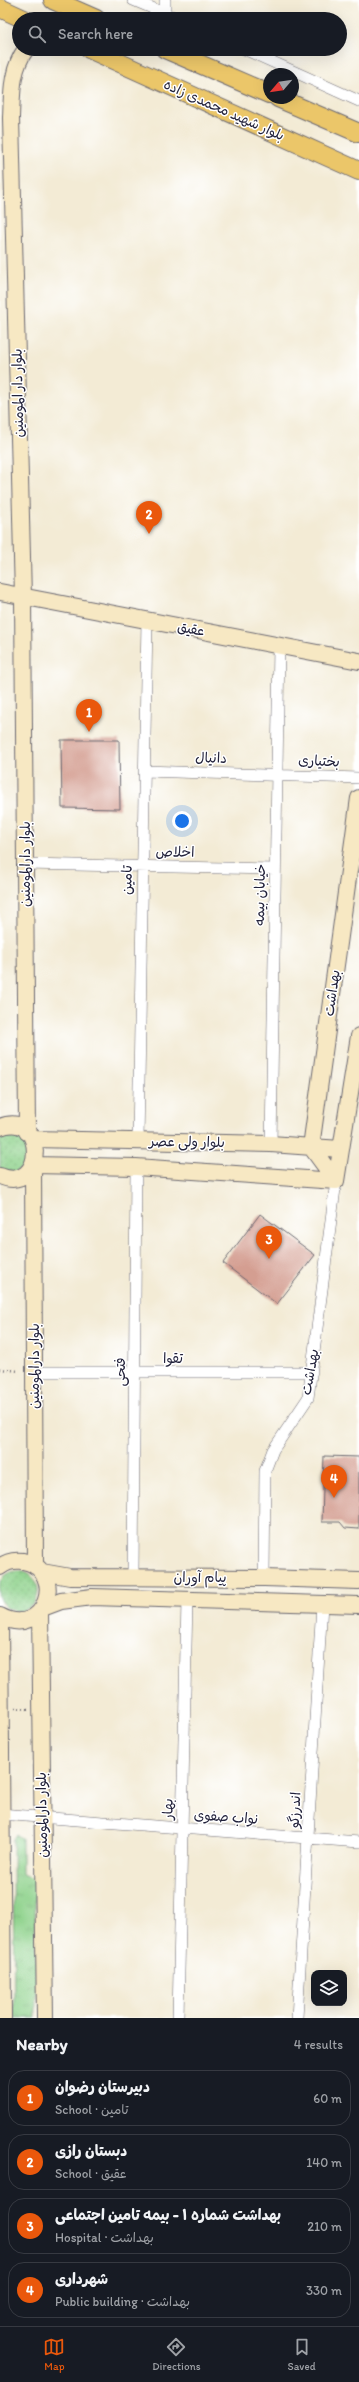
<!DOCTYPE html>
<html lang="en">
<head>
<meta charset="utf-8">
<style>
	:root { --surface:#171b24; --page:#20242c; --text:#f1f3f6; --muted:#9ea1a6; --line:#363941; --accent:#ea580c }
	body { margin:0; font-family:Itim,"Playpen Sans Arabic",sans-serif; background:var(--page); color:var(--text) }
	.controls { position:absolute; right:12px; bottom:12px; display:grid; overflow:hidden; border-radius:8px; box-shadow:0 4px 16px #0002 }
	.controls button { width:36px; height:36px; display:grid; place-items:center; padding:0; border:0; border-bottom:1px solid var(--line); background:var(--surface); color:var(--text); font:20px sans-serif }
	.compass { position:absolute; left:263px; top:68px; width:36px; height:36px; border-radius:50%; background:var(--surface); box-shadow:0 4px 16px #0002; rotate:241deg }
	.you { position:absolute; left:182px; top:821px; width:14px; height:14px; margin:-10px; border:3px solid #fff; border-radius:50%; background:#1a73e8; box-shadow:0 0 0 6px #1a73e833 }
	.badge { display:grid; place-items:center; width:26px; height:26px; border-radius:50%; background:var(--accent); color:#fff; font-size:13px; font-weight:700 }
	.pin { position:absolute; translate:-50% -33px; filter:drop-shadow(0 1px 2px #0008) }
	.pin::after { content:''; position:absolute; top:21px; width:14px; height:12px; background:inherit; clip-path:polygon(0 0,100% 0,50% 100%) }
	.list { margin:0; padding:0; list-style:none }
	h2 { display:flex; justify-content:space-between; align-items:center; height:52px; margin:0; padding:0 16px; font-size:17px }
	h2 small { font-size:13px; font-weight:400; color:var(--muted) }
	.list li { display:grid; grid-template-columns:26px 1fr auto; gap:12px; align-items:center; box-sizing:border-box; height:56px; margin:0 8px 8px; padding:0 8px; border:1px solid var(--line); border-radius:16px }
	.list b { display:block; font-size:15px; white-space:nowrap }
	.list p { margin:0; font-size:13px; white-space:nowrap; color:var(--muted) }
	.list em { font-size:13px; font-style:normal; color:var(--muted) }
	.icon { flex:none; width:22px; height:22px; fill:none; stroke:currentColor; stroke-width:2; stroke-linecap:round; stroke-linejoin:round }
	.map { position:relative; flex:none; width:359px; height:2018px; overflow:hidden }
	.search { position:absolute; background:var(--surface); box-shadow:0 4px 16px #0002; left:12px; right:12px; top:12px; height:44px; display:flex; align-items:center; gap:10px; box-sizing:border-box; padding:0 14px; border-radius:22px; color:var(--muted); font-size:15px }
	.sheet { height:308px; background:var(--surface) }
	nav { display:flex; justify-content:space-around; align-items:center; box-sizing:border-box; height:56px; border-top:1px solid var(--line); background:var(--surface); font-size:11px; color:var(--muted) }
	nav a { display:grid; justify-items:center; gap:2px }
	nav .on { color:var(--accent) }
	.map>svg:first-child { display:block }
	.grass { fill:url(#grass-dots); stroke:#587a63 }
	.park { fill:url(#park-tufts); stroke:#587a63 }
	.building { fill:#d49e91 }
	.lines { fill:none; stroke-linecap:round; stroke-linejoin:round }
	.street-casing { stroke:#6b6871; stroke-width:12 }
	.secondary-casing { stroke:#6b6871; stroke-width:18 }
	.primary-casing { stroke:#6b6871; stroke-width:20 }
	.path { stroke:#6b6871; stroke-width:2.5; stroke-dasharray:1 3; stroke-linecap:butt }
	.street { stroke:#fff; stroke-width:11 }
	.secondary { stroke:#f7e8c3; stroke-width:16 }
	.primary { stroke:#ebc669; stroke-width:18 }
	.labels { text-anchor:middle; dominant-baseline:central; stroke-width:3; stroke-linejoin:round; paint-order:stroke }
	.street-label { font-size:14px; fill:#22223b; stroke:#fff }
</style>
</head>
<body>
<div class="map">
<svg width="359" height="2018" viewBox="0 0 359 2018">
	<defs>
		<pattern id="grass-dots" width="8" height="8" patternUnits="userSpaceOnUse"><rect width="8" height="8" fill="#8ed28b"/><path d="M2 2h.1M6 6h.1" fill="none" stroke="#7ab479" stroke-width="1.8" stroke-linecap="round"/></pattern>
		<pattern id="park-tufts" width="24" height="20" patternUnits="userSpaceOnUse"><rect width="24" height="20" fill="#8ed28b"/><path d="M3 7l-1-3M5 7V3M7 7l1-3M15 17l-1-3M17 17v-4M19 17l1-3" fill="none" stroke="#7ab479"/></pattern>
	</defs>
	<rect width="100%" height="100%" fill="#fff"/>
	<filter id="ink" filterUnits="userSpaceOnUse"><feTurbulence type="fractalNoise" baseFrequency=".025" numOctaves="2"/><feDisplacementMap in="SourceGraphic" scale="8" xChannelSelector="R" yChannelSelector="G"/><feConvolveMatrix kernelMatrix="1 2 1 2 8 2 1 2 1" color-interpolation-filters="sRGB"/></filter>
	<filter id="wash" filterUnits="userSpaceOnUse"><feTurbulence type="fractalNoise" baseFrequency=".012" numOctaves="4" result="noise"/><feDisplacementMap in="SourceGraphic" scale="16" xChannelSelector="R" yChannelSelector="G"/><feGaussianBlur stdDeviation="0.9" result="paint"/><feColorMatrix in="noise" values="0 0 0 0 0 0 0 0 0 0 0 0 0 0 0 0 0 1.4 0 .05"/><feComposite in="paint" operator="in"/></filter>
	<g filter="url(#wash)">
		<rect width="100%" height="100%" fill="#f3ebd5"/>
		<path class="grass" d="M0,1133H19L29,1143L27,1164L15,1172L0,1170Z
			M-2 1591a20 20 0 1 1 40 0a20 20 0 1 1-40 0Z"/>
		<path class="park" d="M16,1834L22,1839V1874L35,1880L36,2018H14L13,1839Z"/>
		<g id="blocks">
			<path class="building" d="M61,740H119L120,809L62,808Z
				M260,1214L315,1255L277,1304L223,1263Z
				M324,1456L359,1457V1529L345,1528L340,1522H322Z"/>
		</g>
	</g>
	<g filter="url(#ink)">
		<use href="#blocks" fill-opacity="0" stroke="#6b6871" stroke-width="1"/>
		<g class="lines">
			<defs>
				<path id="street" d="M133,0L178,19
					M165,0V13
					M244,49L359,101
					M144,771L359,778
					M25,864L275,869
					M138,1141L147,620
					M271,1144L279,646
					M34,1372H312
					M133,1577L136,1167
					M264,1578L265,1471L273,1450L308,1398L336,1181
					M0,1814L359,1842
					M178,2018L187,1600
					M297,2018L322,1604"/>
				<path id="secondary" d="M26,49C11,69 12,94 11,118L23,597L27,1132
					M0,592L359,661
					M0,1127C47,1109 46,1195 0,1176
					M33,1139L271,1144L340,1149
					M336,1181L311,1147L359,798
					M336,1181L359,1036
					M35,1566L33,1165L136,1167L336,1181
					M0,1567C7,1561 15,1560 23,1561C68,1570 46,1641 0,1616
					M42,1572L70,1577L264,1578L359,1581
					M45,1607L61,1601L92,1597L359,1605
					M40,1612L45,2018
					M0,1616L3,2018"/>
				<path id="primary" d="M53,0L96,19
					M0,8L24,19
					M89,49L359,171
					M165,49L269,94
					M278,98L359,133"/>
			</defs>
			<use href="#street" class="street-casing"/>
			<use href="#secondary" class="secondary-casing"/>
			<use href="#primary" class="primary-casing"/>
			<path class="path" d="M0,1369L19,1371
				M15,1708L28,1709"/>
			<use href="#street" class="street"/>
			<use href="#secondary" class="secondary"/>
			<use href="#primary" class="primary"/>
		</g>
	</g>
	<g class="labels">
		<g class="street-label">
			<text transform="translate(224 110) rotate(24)">بلوار شهید محمدی زاده</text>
			<text transform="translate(18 393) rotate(-91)">بلوار دار المومنین</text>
			<text transform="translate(191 629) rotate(11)">عقیق</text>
			<text transform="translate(211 758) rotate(1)">دانیال</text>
			<text transform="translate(319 761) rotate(3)">بختیاری</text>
			<text transform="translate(175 852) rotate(1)">اخلاص</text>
			<text transform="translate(25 864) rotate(-90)">بلوار دارالمومنین</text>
			<text transform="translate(127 880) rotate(-89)">تامین</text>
			<text transform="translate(260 895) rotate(-89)">خیابان بیمه</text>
			<text transform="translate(332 993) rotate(-82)">بهداشت</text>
			<text transform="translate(187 1142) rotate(1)">بلوار ولی عصر</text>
			<text x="173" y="1358">تقوا</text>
			<text transform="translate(34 1366) rotate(-90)">بلوار دارالمومنین</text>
			<text transform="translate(120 1372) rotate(-90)">فتحی</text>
			<text transform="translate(310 1372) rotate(-80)">بهداشت</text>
			<text x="200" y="1577">پیام آوران</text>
			<text transform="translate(168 1809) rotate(-89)">بهار</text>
			<text transform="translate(295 1810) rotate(-87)">اندرزگو</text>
			<text transform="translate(42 1815) rotate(-91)">بلوار دارالمومنین</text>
			<text transform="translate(226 1817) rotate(4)">نواب صفوی</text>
		</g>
	</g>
</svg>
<div class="controls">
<button><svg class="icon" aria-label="layers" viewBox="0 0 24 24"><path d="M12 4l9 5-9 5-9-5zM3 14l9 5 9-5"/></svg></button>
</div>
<svg class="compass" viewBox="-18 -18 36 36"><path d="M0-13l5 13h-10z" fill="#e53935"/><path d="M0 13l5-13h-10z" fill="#9ea1a6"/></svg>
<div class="you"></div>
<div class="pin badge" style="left:89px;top:732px">1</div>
<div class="pin badge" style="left:149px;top:534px">2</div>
<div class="pin badge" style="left:269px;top:1259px">3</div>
<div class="pin badge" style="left:334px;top:1498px">4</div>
<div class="search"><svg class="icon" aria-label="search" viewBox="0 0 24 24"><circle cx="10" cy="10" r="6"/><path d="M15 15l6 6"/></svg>Search here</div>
</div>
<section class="sheet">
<h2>Nearby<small>4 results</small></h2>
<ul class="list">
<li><span class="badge">1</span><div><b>دبیرستان رضوان</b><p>School · تامین</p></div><em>60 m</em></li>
<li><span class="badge">2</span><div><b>دبستان رازی</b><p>School · عقیق</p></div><em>140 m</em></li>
<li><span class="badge">3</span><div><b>بهداشت شماره ۱ - بیمه تامین اجتماعی</b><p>Hospital · بهداشت</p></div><em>210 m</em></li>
<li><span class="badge">4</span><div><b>شهرداری</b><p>Public building · بهداشت</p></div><em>330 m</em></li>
</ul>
</section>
<nav>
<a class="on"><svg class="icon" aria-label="map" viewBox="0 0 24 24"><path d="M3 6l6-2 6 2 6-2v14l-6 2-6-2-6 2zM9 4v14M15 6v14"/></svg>Map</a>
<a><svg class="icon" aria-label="directions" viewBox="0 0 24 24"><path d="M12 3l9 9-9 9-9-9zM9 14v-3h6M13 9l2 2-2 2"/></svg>Directions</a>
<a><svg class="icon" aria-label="saved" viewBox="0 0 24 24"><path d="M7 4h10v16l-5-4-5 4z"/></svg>Saved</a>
</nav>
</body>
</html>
